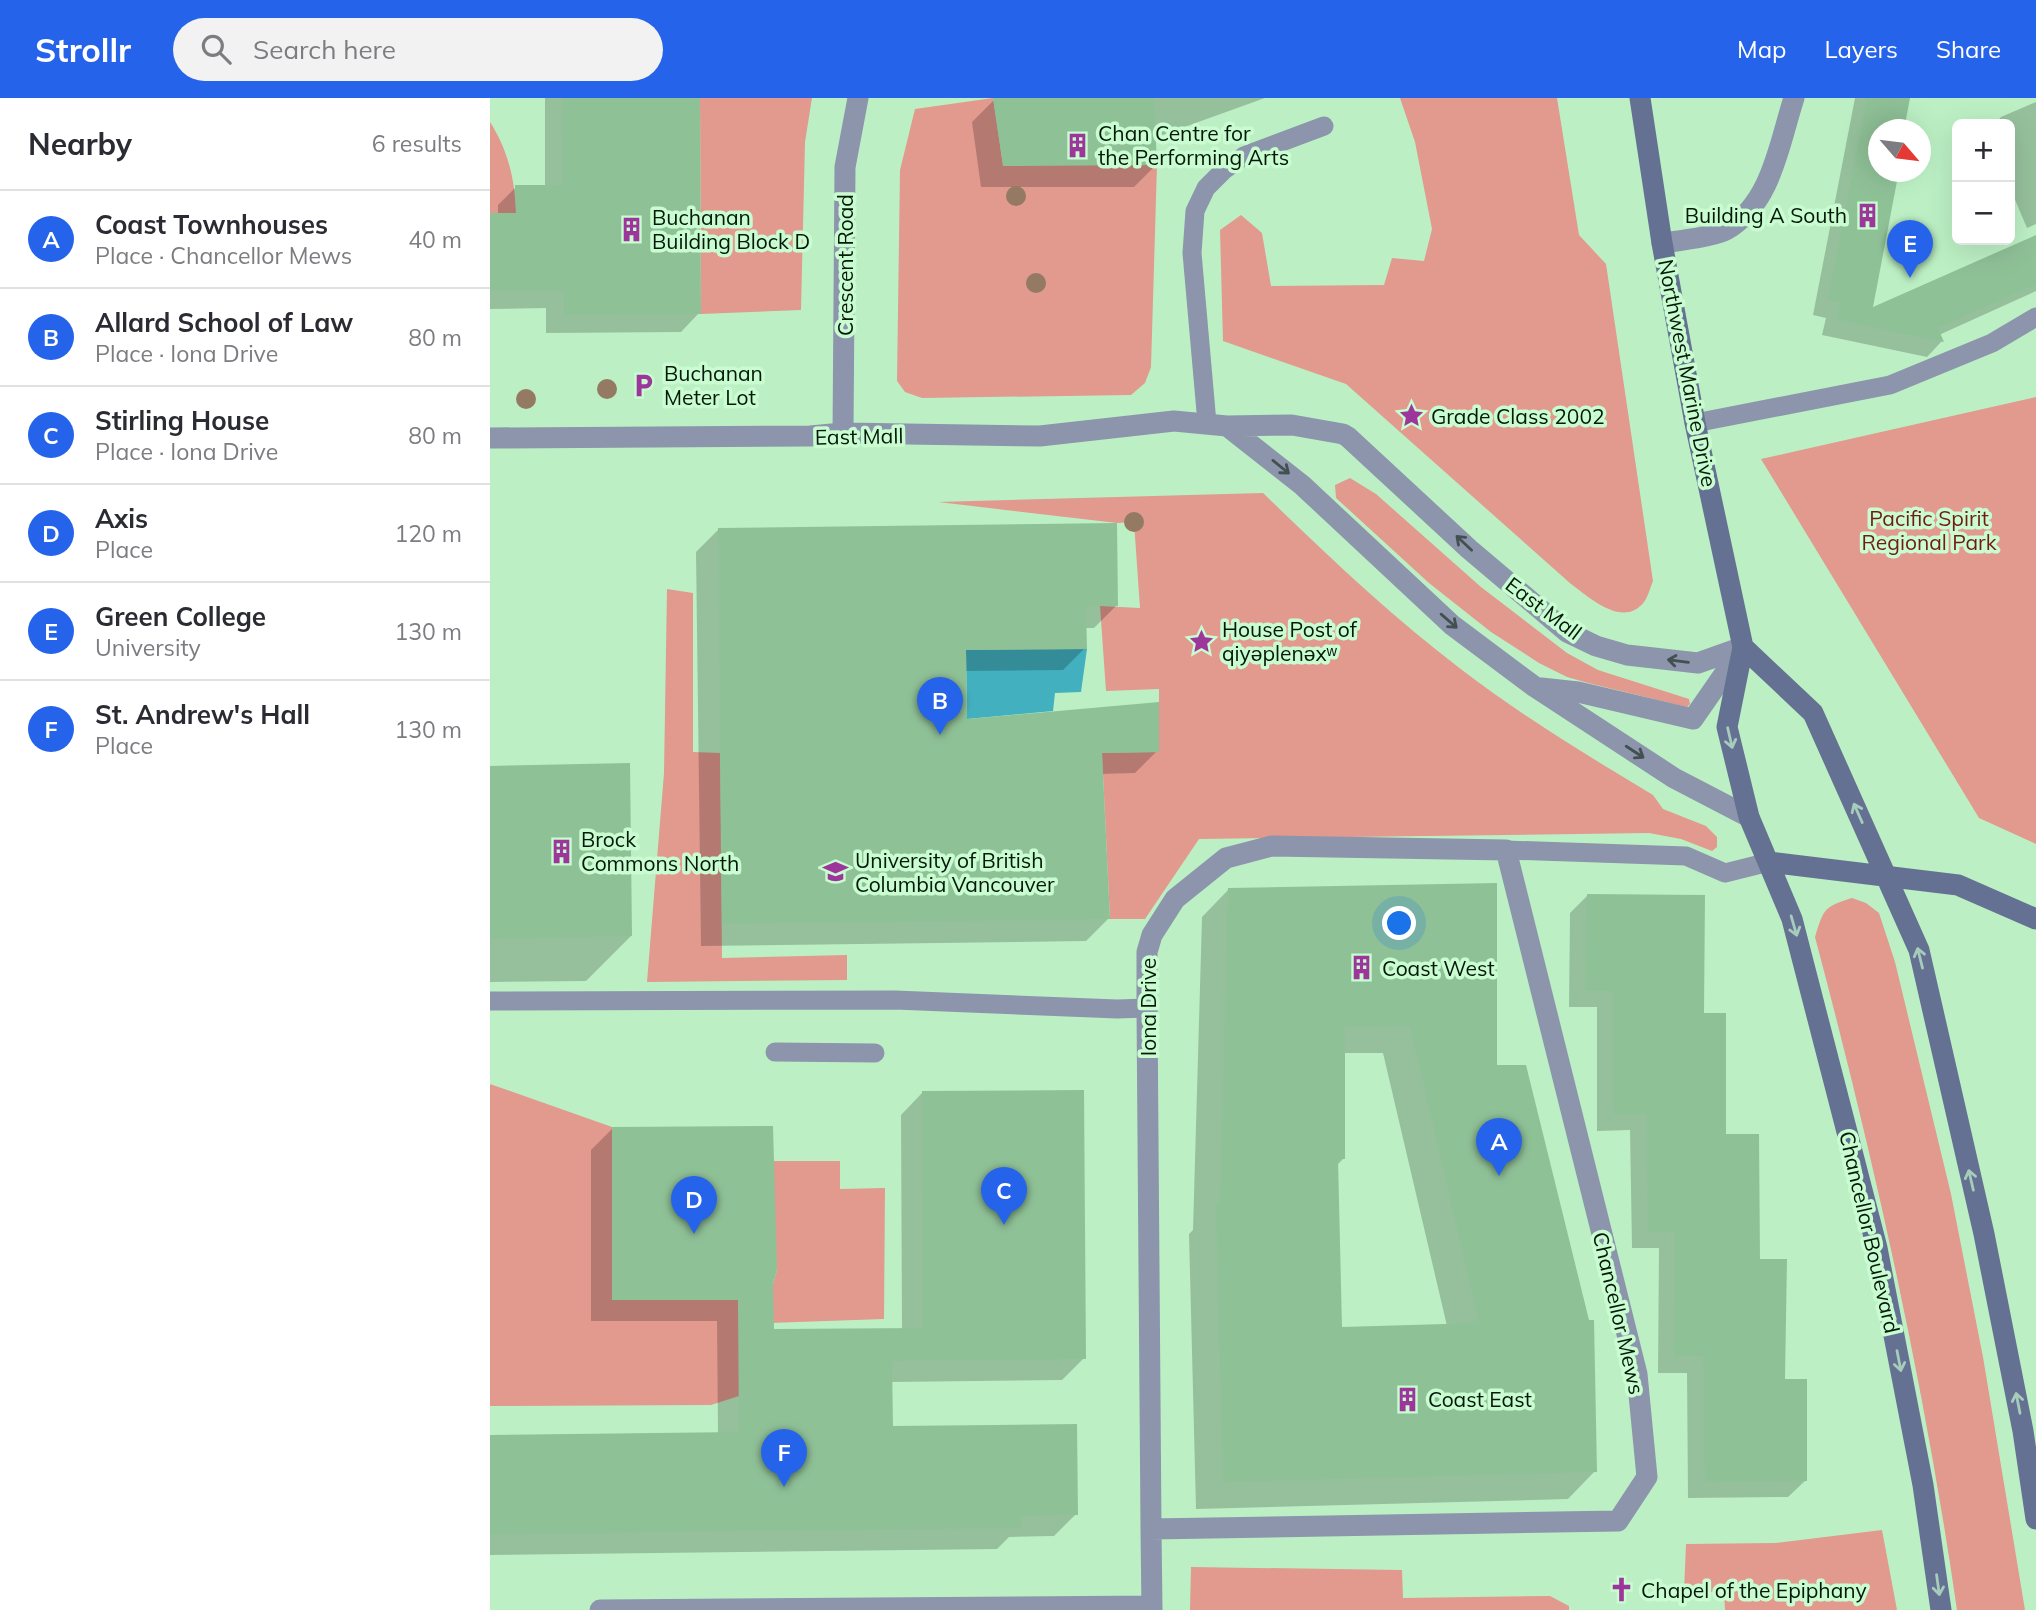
<!DOCTYPE html>
<html lang="en">
<head>
<meta charset="utf-8">
<style>
	:root { --surface:#fff; --page:#f2f2f3; --text:#2b2b33; --muted:#7c7c81; --line:#e1e1e2; --accent:#2563eb }
	body { margin:0; font-family:Mulish,sans-serif; background:var(--page); color:var(--text) }
	.controls { position:absolute; right:21px; top:21px; display:grid; overflow:hidden; border-radius:10px; box-shadow:0 7px 28px #0002 }
	.controls button { width:63px; height:63px; display:grid; place-items:center; padding:0; border:0; border-bottom:2px solid var(--line); background:var(--surface); color:var(--text); font:35px sans-serif }
	.compass { position:absolute; left:1378px; top:21px; width:63px; height:63px; border-radius:50%; background:var(--surface); box-shadow:0 7px 28px #0002; rotate:118deg }
	.you { position:absolute; left:910px; top:826px; width:24px; height:24px; margin:-18px; border:5px solid #fff; border-radius:50%; background:#1a73e8; box-shadow:0 0 0 10px #1a73e833 }
	.badge { display:grid; place-items:center; width:46px; height:46px; border-radius:50%; background:var(--accent); color:#fff; font-size:23px; font-weight:700 }
	.pin { position:absolute; translate:-50% -58px; filter:drop-shadow(0 2px 4px #0008) }
	.pin::after { content:''; position:absolute; top:37px; width:24px; height:21px; background:inherit; clip-path:polygon(0 0,100% 0,50% 100%) }
	.list { margin:0; padding:0; list-style:none }
	h2 { display:flex; justify-content:space-between; align-items:center; height:91px; margin:0; padding:0 28px; font-size:30px }
	h2 small { font-size:23px; font-weight:400; color:var(--muted) }
	.list li { display:grid; grid-template-columns:46px 1fr auto; gap:21px; align-items:center; box-sizing:border-box; height:98px; padding:0 28px; border-top:2px solid var(--line) }
	.list b { display:block; font-size:26px; white-space:nowrap }
	.list p { margin:0; font-size:23px; white-space:nowrap; color:var(--muted) }
	.list em { font-size:23px; font-style:normal; color:var(--muted) }
	.icon { flex:none; width:38px; height:38px; fill:none; stroke:currentColor; stroke-width:2; stroke-linecap:round; stroke-linejoin:round }
	.map { position:relative; flex:none; width:1546px; height:1512px; overflow:hidden }
	header { display:flex; align-items:center; gap:42px; box-sizing:border-box; height:98px; padding:0 35px; background:var(--accent); color:#fff }
	header strong { font-size:33px }
	nav { display:flex; gap:38px; margin-inline-start:auto; font-size:24px }
	.search { width:490px; height:63px; background:var(--page); display:flex; align-items:center; gap:18px; box-sizing:border-box; padding:0 24px; border-radius:38px; color:var(--muted); font-size:26px }
	main { display:flex }
	aside { flex:1; background:var(--surface) }
	.map>svg:first-child { display:block }
	.green { fill:#e2998e }
	.water { fill:#43b0c0 }
	.shadow { fill:#0003; fill-rule:evenodd }
	.building { fill:#8fc197; fill-rule:evenodd }
	.lines { fill:none; stroke-linecap:round; stroke-linejoin:round }
	.lane { stroke:#8c95ac; stroke-width:19 }
	.street { stroke:#8c95ac; stroke-width:21 }
	.secondary { stroke:#657192; stroke-width:21 }
	.tree { fill:#947a63 }
	.oneway { stroke:#425052 }
	.oneway2 { stroke:#a6ccbb }
	.labels { text-anchor:middle; dominant-baseline:central; stroke-width:7; stroke-linejoin:round; paint-order:stroke }
	.poi-label { font-size:21px; fill:#051809; stroke:#c9fdd1; text-anchor:start }
	.street-label { font-size:21px; fill:#051809; stroke:#c9fdd1 }
	.park-label { font-size:21px; fill:#731a13; stroke:#c9fdd1 }
</style>
</head>
<body>
<header>
<strong>Strollr</strong>
<div class="search"><svg class="icon" aria-label="search" viewBox="0 0 24 24"><circle cx="10" cy="10" r="6"/><path d="M15 15l6 6"/></svg>Search here</div>
<nav><a>Map</a><a>Layers</a><a>Share</a></nav>
</header>
<main>
<aside>
<h2>Nearby<small>6 results</small></h2>
<ul class="list">
<li><span class="badge">A</span><div><b>Coast Townhouses</b><p>Place · Chancellor Mews</p></div><em>40 m</em></li>
<li><span class="badge">B</span><div><b>Allard School of Law</b><p>Place · Iona Drive</p></div><em>80 m</em></li>
<li><span class="badge">C</span><div><b>Stirling House</b><p>Place · Iona Drive</p></div><em>80 m</em></li>
<li><span class="badge">D</span><div><b>Axis</b><p>Place</p></div><em>120 m</em></li>
<li><span class="badge">E</span><div><b>Green College</b><p>University</p></div><em>130 m</em></li>
<li><span class="badge">F</span><div><b>St. Andrew's Hall</b><p>Place</p></div><em>130 m</em></li>
</ul>
</aside>
<div class="map">
<svg width="1546" height="1512" viewBox="0 0 1546 1512">
	<rect width="100%" height="100%" fill="#bcf0c4"/>
	<path class="green" d="M210,0H322L315,44L311,212L211,216Z
		M503,0L513,67H667L661,269L655,285L641,297L432,300L415,294L407,283L410,72L425,11Z
		M910,0H1067L1089,137L1116,166L1163,483C1160,490 1158,499 1154,504C1133,531 1099,499 1081,486L856,286L733,243L730,132L751,117L772,135L781,188L894,187L902,160L934,163L942,131L925,44Z
		M0,24C18,52 25,82 26,115H0Z
		M1546,299V746L1489,720L1271,361Z
		M860,380L886,396L991,489L1077,555L1108,572L1199,601L1200,606L1197,609L1098,585L1077,579L1049,565L1001,534L939,485L846,400L845,387Z
		M773,395C837,457 901,518 972,572C1032,618 1098,658 1163,697L1173,711L1216,728L1227,739V749L1222,753L1191,741L1159,735L709,741L655,821H620L612,655L669,654V591L616,593L610,508L650,510L644,424L627,425L448,404Z
		M177,491L203,495V654L230,655L232,860L357,857V882L157,884L174,675Z
		M1362,800L1376,805L1389,815L1405,864L1461,1096L1493,1259L1535,1512H1467C1434,1284 1384,1061 1325,839C1334,810 1334,809 1362,800Z
		M0,986L122,1029V1202H283V1186L287,1172L260,1063H350V1091L395,1090L394,1221L249,1226V1298L221,1307L0,1308Z
		M1392,1432L1407,1512H1235L1234,1494H1194L1196,1446L1285,1445Z
		M701,1469L912,1472L913,1500L1060,1498L1079,1508V1512H700Z"/>
	<path class="water" d="M597,551L591,594L565,595L563,613L477,621L476,552Z"/>
	<path class="shadow" d="M55,0H208L209,215L191,234L56,235V210L0,211V117H8V107L26,89H55Z
		M513,0H775L664,40L666,67L644,89H491L482,24L504,2Z
		M1365,0H1416L1388,32V74H1407L1380,212L1546,139V193L1449,237L1452,243L1437,259L1332,237L1336,220L1323,217Z
		M1546,4V126L1537,130L1520,90V26H1505L1511,19Z
		M228,432L626,508L604,530H595V550L573,572L475,573V623L667,653L645,675L611,676L618,821L596,843L211,848L206,454Z
		M0,669L141,838L96,883L0,884Z
		M739,791L1005,969L1105,1373L1078,1401L706,1411L699,1136L703,1132L712,819ZM853,955H893L957,1228L850,1230L846,1068L854,1060Z
		M1097,798L1212,917L1234,1038L1268,1162L1316,1382L1298,1399L1198,1400L1197,1275H1168L1169,1150H1142L1140,1032L1107,1033V909H1079L1080,815Z
		M432,995L594,1260L572,1282L401,1284V1330L586,1416L564,1438L519,1439L507,1451L0,1457V1339L228,1336L227,1223H101V1052L123,1030L281,1185L282,1233L412,1231L411,1017Z"/>
	<path class="building" d="M72,0H210L211,216L74,217V193H0V115H26L25,87H73Z
		M503,0H664L667,67L513,68Z
		M1377,0H1420L1414,32H1389V74H1405L1404,77L1408,78L1383,209L1546,137V186L1448,230L1454,244L1347,222L1350,204L1338,202Z
		M627,425L628,508H596L597,551L476,552L477,621L669,604V654L612,655L620,821L232,826L228,430Z
		M140,665L142,838L0,841V668Z
		M1007,785V967H1036L1099,1222H1104L1107,1374L733,1384L726,1106H730L738,790ZM920,928L989,1225L852,1229L848,1061H855V929Z
		M1097,796L1215,797L1214,915H1236V1036H1269L1270,1161H1297L1295,1281H1317V1383L1215,1384L1213,1258H1184L1185,1134H1158L1156,1016H1123V893H1095Z
		M594,992L596,1261L402,1263L403,1328L587,1326L588,1417L531,1418V1430L0,1436V1337L249,1334L248,1202H122V1029L283,1028L287,1172L283,1186L284,1231L433,1230L432,993Z"/>
	<g class="lines">
		<path class="lane" d="M717,325L702,155L705,113L716,90L734,72L754,58L834,28
			M1205,325L1400,287L1502,245L1546,219
			M1016,752L1196,758L1235,775L1279,764
			M0,903L405,902L627,911L657,910
			M285,954L385,955"/>
		<path class="street" d="M1172,145C1187,143 1224,139 1236,132C1282,105 1289,46 1304,0
			M737,328L812,387L962,527L1045,589L1184,680L1259,719
			M353,335L355,69L368,0
			M0,340L320,338L353,335L550,338L684,323L737,328L802,327L853,336L858,339L979,451L1077,534L1106,548L1137,557L1208,565L1253,549
			M1051,590L1088,594L1203,621L1253,549
			M661,1431L1128,1423L1157,1379L1147,1276L1016,752L782,748L736,760L685,801L662,837L657,854V910L661,1431L662,1512
			M110,1512L662,1508"/>
		<path class="secondary" d="M1150,0L1172,145L1205,325L1253,549L1237,629L1259,719L1302,821L1387,1150L1433,1387L1451,1512
			M1253,549L1323,615L1429,852L1494,1136L1533,1333L1546,1421
			M1279,764L1468,787L1546,821"/>
	</g>
	<g class="tree">
		<circle cx="526" cy="98" r="10"/>
		<circle cx="546" cy="185" r="10"/>
		<circle cx="117" cy="291" r="10"/>
		<circle cx="36" cy="301" r="10"/>
		<circle cx="644" cy="424" r="10"/>
	</g>
	<defs><path id="oneway-shaft" d="M-6 0H5M1.5-3L5.5 0L1.5 3" fill="none" stroke-width="1.6" stroke-linecap="round" stroke-linejoin="round" transform="scale(1.75)"/></defs>
	<g class="oneway">
		<use href="#oneway-shaft" transform="translate(791 369) rotate(39)"/>
		<use href="#oneway-shaft" transform="translate(974 445) rotate(-137)"/>
		<use href="#oneway-shaft" transform="translate(959 523) rotate(41)"/>
		<use href="#oneway-shaft" transform="translate(1188 563) rotate(-173)"/>
		<use href="#oneway-shaft" transform="translate(1145 654) rotate(33)"/>
	</g>
	<g class="oneway2">
		<use href="#oneway-shaft" transform="translate(1240 640) rotate(77)"/>
		<use href="#oneway-shaft" transform="translate(1368 715) rotate(-114)"/>
		<use href="#oneway-shaft" transform="translate(1304 828) rotate(74)"/>
		<use href="#oneway-shaft" transform="translate(1430 860) rotate(-104)"/>
		<use href="#oneway-shaft" transform="translate(1481 1082) rotate(-103)"/>
		<use href="#oneway-shaft" transform="translate(1409 1263) rotate(79)"/>
		<use href="#oneway-shaft" transform="translate(1528 1305) rotate(-101)"/>
		<use href="#oneway-shaft" transform="translate(1448 1487) rotate(82)"/>
	</g>
	<defs>
		<symbol id="building-bare" viewBox="-9 -9 18 18"><path d="M-4-6H4V6H1V3H-1V6H-4ZM-2.5-4.3h1.7v1.8h-1.7ZM.8-4.3h1.7v1.8H.8ZM-2.5-1h1.7V.8h-1.7ZM.8-1h1.7V.8H.8Z" fill="#9d369a" stroke="#c9fdd1" stroke-width="2.5" paint-order="stroke"/></symbol>
		<symbol id="parking-bare" viewBox="-9 -9 18 18"><path d="M-3.5-5.5H1a3.5 3.5 0 0 1 0 7H-1V5.5H-3.5ZM-1-3.4V-.6H.8a1.4 1.4 0 0 0 0-2.8Z" fill="#9d369a" stroke="#c9fdd1" stroke-width="2.5" paint-order="stroke"/></symbol>
		<symbol id="sight-bare" viewBox="-9 -9 18 18"><path d="M0-6L1.8-2.2L6-1.7L2.9 1.2L3.7 5.4L0 3.3L-3.7 5.4L-2.9 1.2L-6-1.7L-1.8-2.2Z" fill="#9d369a" stroke="#c9fdd1" stroke-width="2.5" paint-order="stroke"/></symbol>
		<symbol id="university-bare" viewBox="-9 -9 18 18"><path d="M0-5L7-2L0 1L-7-2ZM-4 1L0 2.5L4 1V4Q0 6-4 4Z" fill="#9d369a" stroke="#c9fdd1" stroke-width="2.5" paint-order="stroke"/></symbol>
		<symbol id="church-bare" viewBox="-9 -9 18 18"><path d="M-1.2-6h2.4v3.5h3.3v2.4h-3.3V6h-2.4V-.1h-3.3v-2.4h3.3Z" fill="#9d369a" stroke="#c9fdd1" stroke-width="2.5" paint-order="stroke"/></symbol>
	</defs>
	<g fill-rule="evenodd">
		<use href="#building-bare" x="570" y="30" width="35" height="35"/>
		<use href="#building-bare" x="1360" y="100" width="35" height="35"/>
		<use href="#building-bare" x="124" y="114" width="35" height="35"/>
		<use href="#parking-bare" x="136" y="270" width="35" height="35"/>
		<use href="#sight-bare" x="904" y="300" width="35" height="35"/>
		<use href="#sight-bare" x="694" y="526" width="35" height="35"/>
		<use href="#building-bare" x="54" y="736" width="35" height="35"/>
		<use href="#university-bare" x="328" y="756" width="35" height="35"/>
		<use href="#building-bare" x="854" y="852" width="35" height="35"/>
		<use href="#building-bare" x="900" y="1284" width="35" height="35"/>
		<use href="#church-bare" x="1114" y="1474" width="35" height="35"/>
	</g>
	<g class="labels">
		<g class="poi-label">
			<text x="608" y="35">Chan Centre for<tspan x="608" dy="24">the Performing Arts</tspan></text>
			<text x="1357" y="117" text-anchor="end">Building A South</text>
			<text x="162" y="119">Buchanan<tspan x="162" dy="24">Building Block D</tspan></text>
			<text x="174" y="275">Buchanan<tspan x="174" dy="24">Meter Lot</tspan></text>
			<text x="941" y="318">Grade Class 2002</text>
			<text x="732" y="531">House Post of<tspan x="732" dy="24">qiyǝplenǝxʷ</tspan></text>
			<text x="91" y="741">Brock<tspan x="91" dy="24">Commons North</tspan></text>
			<text x="365" y="762">University of British<tspan x="365" dy="24">Columbia Vancouver</tspan></text>
			<text x="892" y="870">Coast West</text>
			<text x="938" y="1301">Coast East</text>
			<text x="1151" y="1492">Chapel of the Epiphany</text>
		</g>
		<g class="street-label">
			<text transform="translate(355 167) rotate(-90)">Crescent Road</text>
			<text transform="translate(1198 275) rotate(79)">Northwest Marine Drive</text>
			<text transform="translate(369 338) rotate(-1)">East Mall</text>
			<text transform="translate(1054 510) rotate(37)">East Mall</text>
			<text transform="translate(658 909) rotate(-90)">Iona Drive</text>
			<text transform="translate(1380 1134) rotate(77)">Chancellor Boulevard</text>
			<text transform="translate(1129 1215) rotate(77)">Chancellor Mews</text>
		</g>
		<g class="park-label">
			<text x="1439" y="420">Pacific Spirit<tspan x="1439" dy="24">Regional Park</tspan></text>
		</g>
	</g>
</svg>
<div class="controls">
<button>+</button>
<button>−</button>
</div>
<svg class="compass" viewBox="-18 -18 36 36"><path d="M0-13l5 13h-10z" fill="#e53935"/><path d="M0 13l5-13h-10z" fill="#7c7c81"/></svg>
<div class="you"></div>
<div class="pin badge" style="left:1009px;top:1078px">A</div>
<div class="pin badge" style="left:450px;top:637px">B</div>
<div class="pin badge" style="left:514px;top:1127px">C</div>
<div class="pin badge" style="left:204px;top:1136px">D</div>
<div class="pin badge" style="left:1420px;top:180px">E</div>
<div class="pin badge" style="left:294px;top:1389px">F</div>
</div>
</main>
</body>
</html>
